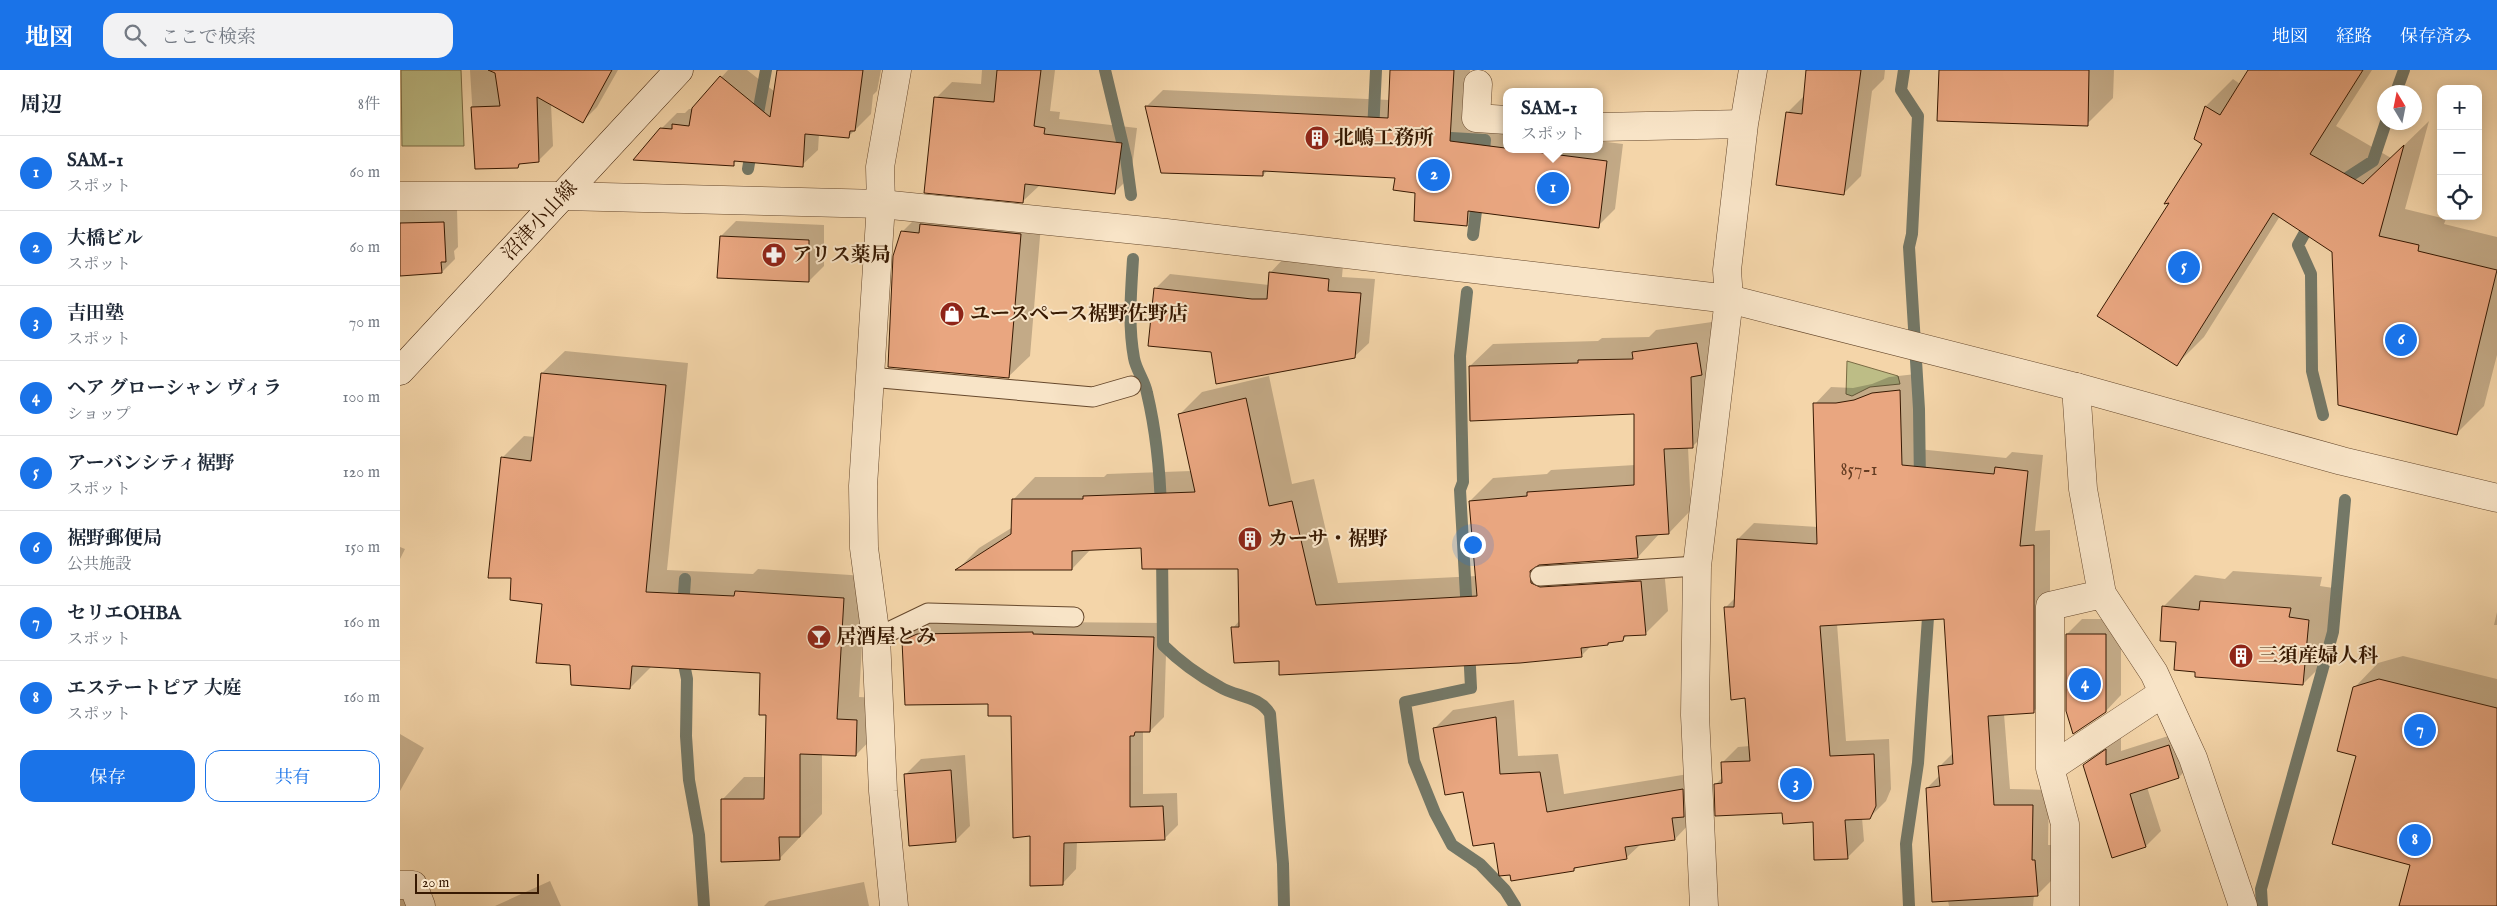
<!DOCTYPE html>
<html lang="ja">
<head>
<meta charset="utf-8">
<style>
	:root { --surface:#fff; --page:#f2f2f3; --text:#1f2937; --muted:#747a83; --line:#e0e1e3; --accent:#1a73e8 }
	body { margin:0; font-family:"IM FELL English","Noto Serif JP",serif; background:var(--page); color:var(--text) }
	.controls { position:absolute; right:15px; top:15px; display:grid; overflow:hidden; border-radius:10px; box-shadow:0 2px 12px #0003 }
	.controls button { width:45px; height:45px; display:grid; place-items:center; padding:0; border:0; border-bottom:1px solid var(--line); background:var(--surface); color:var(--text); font:25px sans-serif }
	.compass { position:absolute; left:1977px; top:15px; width:45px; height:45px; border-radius:50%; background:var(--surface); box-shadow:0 2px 12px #0003; rotate:350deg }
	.scale { position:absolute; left:15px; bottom:12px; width:124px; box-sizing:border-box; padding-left:5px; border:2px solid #371902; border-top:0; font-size:14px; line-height:18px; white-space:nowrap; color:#371902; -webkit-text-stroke:4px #f8e4c7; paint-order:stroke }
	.you { position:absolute; left:1072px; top:474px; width:18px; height:18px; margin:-12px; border:4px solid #fff; border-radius:50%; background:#1a73e8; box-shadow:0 0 0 8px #1a73e833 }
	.badge { display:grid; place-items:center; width:32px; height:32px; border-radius:50%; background:var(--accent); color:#fff; font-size:16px; font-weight:700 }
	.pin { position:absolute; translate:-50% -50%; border:2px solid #fff; box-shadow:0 1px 5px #0006 }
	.popup { position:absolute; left:1103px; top:18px; width:100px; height:65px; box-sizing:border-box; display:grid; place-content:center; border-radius:10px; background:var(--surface); filter:drop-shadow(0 1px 4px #0005); font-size:16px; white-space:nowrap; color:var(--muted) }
	.popup b { font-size:19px; color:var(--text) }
	.popup::after { content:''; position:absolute; left:50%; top:100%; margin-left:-10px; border:10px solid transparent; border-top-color:var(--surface) }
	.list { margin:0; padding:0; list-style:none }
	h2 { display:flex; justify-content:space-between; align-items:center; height:65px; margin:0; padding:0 20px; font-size:21px }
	h2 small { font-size:16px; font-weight:400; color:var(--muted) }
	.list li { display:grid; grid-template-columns:32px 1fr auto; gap:15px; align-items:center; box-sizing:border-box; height:75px; padding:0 20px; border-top:1px solid var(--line) }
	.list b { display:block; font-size:19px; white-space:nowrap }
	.list p { margin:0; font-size:16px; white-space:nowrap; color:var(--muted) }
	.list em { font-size:16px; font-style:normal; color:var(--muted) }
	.actions { display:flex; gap:10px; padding:15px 20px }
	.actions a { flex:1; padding:11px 0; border:1px solid var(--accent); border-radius:15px; text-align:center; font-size:18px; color:var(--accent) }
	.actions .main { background:var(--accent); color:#fff }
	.icon { flex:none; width:28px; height:28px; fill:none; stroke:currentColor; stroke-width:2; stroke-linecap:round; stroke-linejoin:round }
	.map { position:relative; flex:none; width:2097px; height:836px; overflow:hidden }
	header { display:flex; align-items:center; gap:30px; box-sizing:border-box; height:70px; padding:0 25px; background:var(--accent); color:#fff }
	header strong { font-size:24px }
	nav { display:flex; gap:28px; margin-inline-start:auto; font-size:18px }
	.search { width:350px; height:45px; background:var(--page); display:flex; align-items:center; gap:12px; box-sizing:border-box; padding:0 18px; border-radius:15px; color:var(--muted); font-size:19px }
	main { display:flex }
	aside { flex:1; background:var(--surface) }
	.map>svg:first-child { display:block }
	.green { fill:#bdbd86; stroke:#7a6b44 }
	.shadow { fill:#0003 }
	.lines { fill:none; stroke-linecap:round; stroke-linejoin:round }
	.stream { stroke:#747867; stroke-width:12 }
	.building { fill:#e9a680; stroke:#371902 }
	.service-casing { stroke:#66482c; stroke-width:21 }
	.minor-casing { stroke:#66482c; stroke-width:29 }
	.tertiary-casing { stroke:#66482c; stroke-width:29 }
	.secondary-casing { stroke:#371902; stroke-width:29 }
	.service { stroke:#f8e4c7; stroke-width:19 }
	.minor { stroke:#f8e4c7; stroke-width:28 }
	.tertiary { stroke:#f8e4c7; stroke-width:28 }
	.secondary { stroke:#f8e4c7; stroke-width:28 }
	.labels { text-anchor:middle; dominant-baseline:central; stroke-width:4; stroke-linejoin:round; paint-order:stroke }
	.number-label { font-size:18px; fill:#643c22 }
	.poi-label { font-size:20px; font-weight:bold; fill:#371902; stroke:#f8e4c7; text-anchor:start }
	.street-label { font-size:20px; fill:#371902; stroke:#f8e4c7 }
</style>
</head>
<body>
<header>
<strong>地図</strong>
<div class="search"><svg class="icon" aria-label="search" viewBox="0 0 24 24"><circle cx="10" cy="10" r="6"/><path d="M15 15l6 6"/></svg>ここで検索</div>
<nav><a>地図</a><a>経路</a><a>保存済み</a></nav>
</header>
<main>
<aside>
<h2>周辺<small>8件</small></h2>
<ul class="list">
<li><span class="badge">1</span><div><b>SAM-1</b><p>スポット</p></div><em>60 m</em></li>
<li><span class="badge">2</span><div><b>大橋ビル</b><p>スポット</p></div><em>60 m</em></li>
<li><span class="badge">3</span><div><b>吉田塾</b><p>スポット</p></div><em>70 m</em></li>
<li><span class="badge">4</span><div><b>ヘア グローシャン ヴィラ</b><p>ショップ</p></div><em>100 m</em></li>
<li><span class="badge">5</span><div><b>アーバンシティ裾野</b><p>スポット</p></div><em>120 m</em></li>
<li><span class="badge">6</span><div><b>裾野郵便局</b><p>公共施設</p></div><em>150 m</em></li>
<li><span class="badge">7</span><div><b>セリエOHBA</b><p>スポット</p></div><em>160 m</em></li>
<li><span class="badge">8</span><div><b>エステートピア 大庭</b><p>スポット</p></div><em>160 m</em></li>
</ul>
<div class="actions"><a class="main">保存</a><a>共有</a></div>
</aside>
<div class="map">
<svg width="2097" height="836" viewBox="0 0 2097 836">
	<rect width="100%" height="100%" fill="#f4d5a9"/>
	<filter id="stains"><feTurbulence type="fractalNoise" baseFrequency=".004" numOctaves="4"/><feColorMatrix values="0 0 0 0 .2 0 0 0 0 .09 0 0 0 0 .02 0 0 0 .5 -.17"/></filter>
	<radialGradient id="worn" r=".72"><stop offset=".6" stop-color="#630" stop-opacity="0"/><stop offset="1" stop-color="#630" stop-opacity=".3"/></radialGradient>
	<path class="green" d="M1,0H61L64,76H2Z
		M1447,291L1498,306L1500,314L1470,317L1452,326L1446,324Z"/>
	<path class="shadow" d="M70,0H218L197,37L183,51L151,34L153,76L138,91L122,92L118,97L76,98Z
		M328,0H347L375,22L378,0H481L477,21L473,25L471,44L449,66L419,64L418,80L402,95L338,90L333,94L261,59L277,43H285L289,39H293Z
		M582,0H655L650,41L660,42L659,49L737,58L731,106L715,122L639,116L623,131L536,28L552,12L581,14Z
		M992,0H1070L1067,54L1107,59V79H1199V71L1223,74L1215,139L1198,156L1080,141L1066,155L996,107L868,100L863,105L746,37L763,20L990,30Z
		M1407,0H1485L1484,9L1472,21L1461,106L1444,123L1387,43L1405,25Z
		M1540,0H1714L1713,28L1687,54Z
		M1849,0H1972L1936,56L1991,88L2029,51L2005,139L2046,149L2044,154L2097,167V285L2084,336L2057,363L1933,181L1880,146L1804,267L1777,294L1771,131L1804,73L1796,69L1806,36L1833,9L1840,14Z
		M0,138V141L57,139L58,177L54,181L55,189L42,202L0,204Z
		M523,141L642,143L630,286L608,307L502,162Z
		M336,151L424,155V196L409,211L321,166Z
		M884,188L943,195L942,207L975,209L969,273L954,287L812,281L755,219L770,204L869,215L870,203Z
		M1319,251L1315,354L1292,377H1288L1291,440L1269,463H1260L1238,487L1158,492L1164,495L1263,489L1268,541L1246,563L1227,565L1223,570L1211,571L1208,574L1192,575L1181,586L880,590L833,558L840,550L839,498L742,477L691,479L672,499H558L579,478L613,457V430L635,407H704L707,404L791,401L779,345L802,322L869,306L892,414L914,409L938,513L1077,506L1070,431L1093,408L1147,404L1151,400L1235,395V343L1070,296L1093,274L1198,271L1202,268L1249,267L1256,260Z
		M165,281L288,293L267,500L353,504L358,499L466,506L459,627L478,628V662L456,685L422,684V744L379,789L322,730L344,707H366L368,644L361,602L252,596L230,618L171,594L143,533L112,507L102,388L124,366L135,367L142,303Z
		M1516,304L1518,379L1606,388L1612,382L1643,385L1635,461L1650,460V625L1633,642L1604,644L1610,719L1649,720L1648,775H1651L1653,809L1637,825H1634L1633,836H1549L1527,718L1540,705V696L1554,682L1545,547L1437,554L1446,671L1489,669L1491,719L1486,731L1470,747L1462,748L1464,771L1448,787L1414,751L1315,715L1323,707L1322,693L1338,677L1350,676L1346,627L1325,538L1335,528L1338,469L1354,453L1418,457L1415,334L1431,317L1453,318L1472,314L1489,307Z
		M0,477L5,479L0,489Z
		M1833,501L1922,507L1920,516L1940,519L1934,583L1903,614L1796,601L1778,571L1763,537L1795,505L1825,509Z
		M2097,542V555H2094Z
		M1682,549H1721V625L1706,641L1667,564Z
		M532,551L767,553L764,647L750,661H743V724L777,723L778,755L764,769L677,771L676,799L663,813L631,765L612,645L589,633L503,571L517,557Z
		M2003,586L2097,609V836H2000L2011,794L1957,685L1955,617L1978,593Z
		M1114,630L1118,686L1158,684L1164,724L1301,702L1293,750L1275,769L1241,774L1226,788L1178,796L1174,800L1111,804L1095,772L1064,721L1035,658L1053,640Z
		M1784,661L1794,692L1779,707L1747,717L1761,761L1746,776L1713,786L1684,695L1699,680L1721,666V681Z
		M0,664L24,678L0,721Z
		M565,685L570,756L555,771L506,704L521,689Z
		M150,811L161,836H95Z
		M464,812L469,836H364L369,831Z
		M0,825L18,836H0Z"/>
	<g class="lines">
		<path class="stream" d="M705,0L726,88L731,125
			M1504,0L1501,20L1518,46L1512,164L1509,177L1519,339L1520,414
			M1996,22L2004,0
			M356,54L366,0
			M973,62L976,0
			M1034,67L1085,70L1083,91
			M348,99L352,76
			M1936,115L1973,91L1986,52
			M1912,150L1898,175L1911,204L1912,301L1923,345
			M1073,165L1078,125
			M733,189C731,222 728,255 734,288C736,300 745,311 747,323C756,361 760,401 761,440
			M762,483L763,575C781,593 798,605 820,617C836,627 860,626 870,644L883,794L884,836
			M283,539L285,509
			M1067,543L1060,420L1063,412L1060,286L1067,222
			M1069,578L1071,618L1005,632L1014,691L1035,743L1052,775L1080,794L1105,820L1115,836
			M282,584L287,609L286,666L289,710L299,765L304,836
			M1509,836L1506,774L1518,693L1529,533
			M1862,836L1861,819L1933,562L1945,430"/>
	</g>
	<path class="building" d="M88,0H212L183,53L137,27L139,92L119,94L118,98L75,99L71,37L100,36L95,3Z
		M377,0H463L455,61H450L449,68L405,64L403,97L334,91V96L233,90L260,58L272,59V54L289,56L292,38L320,6L370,47Z
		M597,0H641L634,56L645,58L644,64L722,73L715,124L625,114L623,133L524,123L534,27L594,32Z
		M990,0H1054L1050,71L1207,91L1199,158L1068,141L1067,156L1014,151L1015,123L993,120L995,108L863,101V106L761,103L745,36L988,48Z
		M1406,0H1461L1444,125L1376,115L1386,42L1402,44Z
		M1539,0H1689L1688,56L1537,51Z
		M1848,0H1963L1910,84L1963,114L2004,75L1979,166L2019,175L2018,181L2097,200L2057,365L1938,335L1932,182L1873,143L1777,296L1697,246L1769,133L1764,134L1802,74L1794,69L1805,36L1820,45Z
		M44,152L46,192H41L42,203L0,206V153Z
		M520,154L621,164L609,308L488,297L493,186L501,161L519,163Z
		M320,166L409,170V212L317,208Z
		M869,202L929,209L928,221L961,223L955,288L816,314L811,282L748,276L754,218L852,229H867Z
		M1297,273L1302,305L1291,307L1293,378L1264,379L1269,464L1236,466L1238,488L1139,495L1130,501L1131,513L1140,517L1241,511L1246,565L1224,566L1223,571L1208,573V575L1181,578L1182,587L1120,593L879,605V591L834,593L831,557H839L838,499H742L741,478L672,481V500H555L611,464L612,429H683V426L795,422L778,344L846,328L869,436L892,431L916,535L1077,526L1069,431L1127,426V422L1234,415V344L1070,351L1069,296L1178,293V290L1233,289L1232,282Z
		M141,303L266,315L246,522L334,526L335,521L444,528L437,649L457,650L456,686L400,684V767H379L380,790L321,792V729H364L366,645H359L360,603L232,596L230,619L171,615L170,595L136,593L142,534L110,530L111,508H88L101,387L131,391Z
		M1500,320L1502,395L1594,404L1595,397L1628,401L1620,476L1634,475V643L1588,646L1594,735H1633L1632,790H1635L1638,826L1532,832L1526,718L1540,716L1538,696L1553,694L1544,549L1420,556L1430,686L1474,684L1476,736L1470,749L1445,750L1448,789L1414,790L1413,752L1383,754L1382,743L1315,746L1314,714L1322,713L1321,692L1350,691L1345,628L1331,630L1324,537H1334L1337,469L1417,474L1413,333H1436L1454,330L1472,323Z
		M1800,531L1891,538L1889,547L1909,550L1903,615L1795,607V602L1774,600L1776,572L1760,571L1762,536L1799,540Z
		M633,562V564L754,567L750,662H735L734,666H730V737L763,736L765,770L664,773L663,815L630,816V766L613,768L611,646H588V634L505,635L502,571L517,564Z
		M1666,564H1706V642L1673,664L1666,641Z
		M1979,609L2097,638V836H1999L2010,795L1932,774L1956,686L1937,681L1953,617Z
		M1096,647L1100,704L1140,702L1147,742L1283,719L1284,747L1272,748L1275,770L1225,777L1227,789L1174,798V801L1111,811L1110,805L1099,806L1094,773L1073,776L1063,722L1045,725L1033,658Z
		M1769,675L1779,708L1730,724L1746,777L1712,788L1683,695L1706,679V695Z
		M551,700L556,772L509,776L504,704Z"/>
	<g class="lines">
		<defs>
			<path id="service" d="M470,307L693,327L731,316
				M1140,506L1297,496
				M476,568L528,543L674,547"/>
			<path id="minor" d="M1078,14L1076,48L1107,50
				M1199,57L1344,54
				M1676,317L1683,419L1702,524L1754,603L1793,688L1843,836
				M1650,698L1763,623
				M0,815H13L21,836
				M494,836L483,721L476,568L464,478L463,416L481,134L480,97L497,0
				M1304,836L1295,645L1297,496L1329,229L1327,200L1344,54L1353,0
				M1665,836V754L1650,698V536L1702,524"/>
			<path id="tertiary" d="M0,126H163L481,134L766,163L1329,229L1676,317L1942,391L2097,428"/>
			<path id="secondary" d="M0,301L279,0"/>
		</defs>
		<use href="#service" class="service-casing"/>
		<use href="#minor" class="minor-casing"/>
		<use href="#tertiary" class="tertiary-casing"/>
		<use href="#secondary" class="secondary-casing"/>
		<use href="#service" class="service"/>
		<use href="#minor" class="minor"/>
		<use href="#tertiary" class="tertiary"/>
		<use href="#secondary" class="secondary"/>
	</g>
	<defs>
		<symbol id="building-disc" viewBox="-11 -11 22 22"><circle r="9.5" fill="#8f2418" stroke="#f8e4c7"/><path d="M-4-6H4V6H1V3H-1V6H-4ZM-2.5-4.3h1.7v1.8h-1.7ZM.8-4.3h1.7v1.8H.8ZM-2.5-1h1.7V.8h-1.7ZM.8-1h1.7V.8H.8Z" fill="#fff"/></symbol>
		<symbol id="pharmacy-disc" viewBox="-11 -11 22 22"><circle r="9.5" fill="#8f2418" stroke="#f8e4c7"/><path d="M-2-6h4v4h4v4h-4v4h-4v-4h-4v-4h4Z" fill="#fff"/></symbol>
		<symbol id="shop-disc" viewBox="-11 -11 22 22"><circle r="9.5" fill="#8f2418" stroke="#f8e4c7"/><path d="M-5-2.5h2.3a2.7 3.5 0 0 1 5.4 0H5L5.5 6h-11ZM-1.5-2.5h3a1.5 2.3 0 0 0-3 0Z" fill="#fff"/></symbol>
		<symbol id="bar-disc" viewBox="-11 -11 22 22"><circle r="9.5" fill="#8f2418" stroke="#f8e4c7"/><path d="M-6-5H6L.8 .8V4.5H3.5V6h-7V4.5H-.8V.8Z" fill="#fff"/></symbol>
	</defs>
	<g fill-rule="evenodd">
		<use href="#building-disc" x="903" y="54" width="28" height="28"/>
		<use href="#pharmacy-disc" x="360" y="171" width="28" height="28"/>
		<use href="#shop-disc" x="538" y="230" width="28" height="28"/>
		<use href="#building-disc" x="836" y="455" width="28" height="28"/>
		<use href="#bar-disc" x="405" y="553" width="28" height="28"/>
		<use href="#building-disc" x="1827" y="572" width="28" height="28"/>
	</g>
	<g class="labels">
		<g class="number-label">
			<text x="1459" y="400">857-1</text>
		</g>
		<g class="poi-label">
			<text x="934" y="68">北嶋工務所</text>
			<text x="392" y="185">アリス薬局</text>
			<text x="570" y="244">ユースペース裾野佐野店</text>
			<text x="868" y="469">カーサ・裾野</text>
			<text x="436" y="567">居酒屋とみ</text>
			<text x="1858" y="586">三須産婦人科</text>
		</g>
		<g class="street-label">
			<text transform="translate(140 151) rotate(-47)">沼津小山線</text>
		</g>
	</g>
	<rect width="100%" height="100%" filter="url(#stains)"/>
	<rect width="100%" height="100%" fill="url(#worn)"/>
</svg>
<div class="controls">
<button>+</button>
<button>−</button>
<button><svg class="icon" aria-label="locate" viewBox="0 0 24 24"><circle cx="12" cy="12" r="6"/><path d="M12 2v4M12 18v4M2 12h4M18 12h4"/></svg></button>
</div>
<svg class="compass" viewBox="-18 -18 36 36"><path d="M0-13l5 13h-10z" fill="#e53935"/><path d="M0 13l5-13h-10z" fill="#747a83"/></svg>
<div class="scale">20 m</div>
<div class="you"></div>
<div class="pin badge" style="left:1153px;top:118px">1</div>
<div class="popup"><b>SAM-1</b>スポット</div>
<div class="pin badge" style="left:1034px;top:105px">2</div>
<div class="pin badge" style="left:1396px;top:714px">3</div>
<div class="pin badge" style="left:1685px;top:614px">4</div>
<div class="pin badge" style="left:1784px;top:197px">5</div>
<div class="pin badge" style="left:2001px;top:270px">6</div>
<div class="pin badge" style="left:2020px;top:660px">7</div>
<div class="pin badge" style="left:2015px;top:770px">8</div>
</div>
</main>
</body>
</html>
